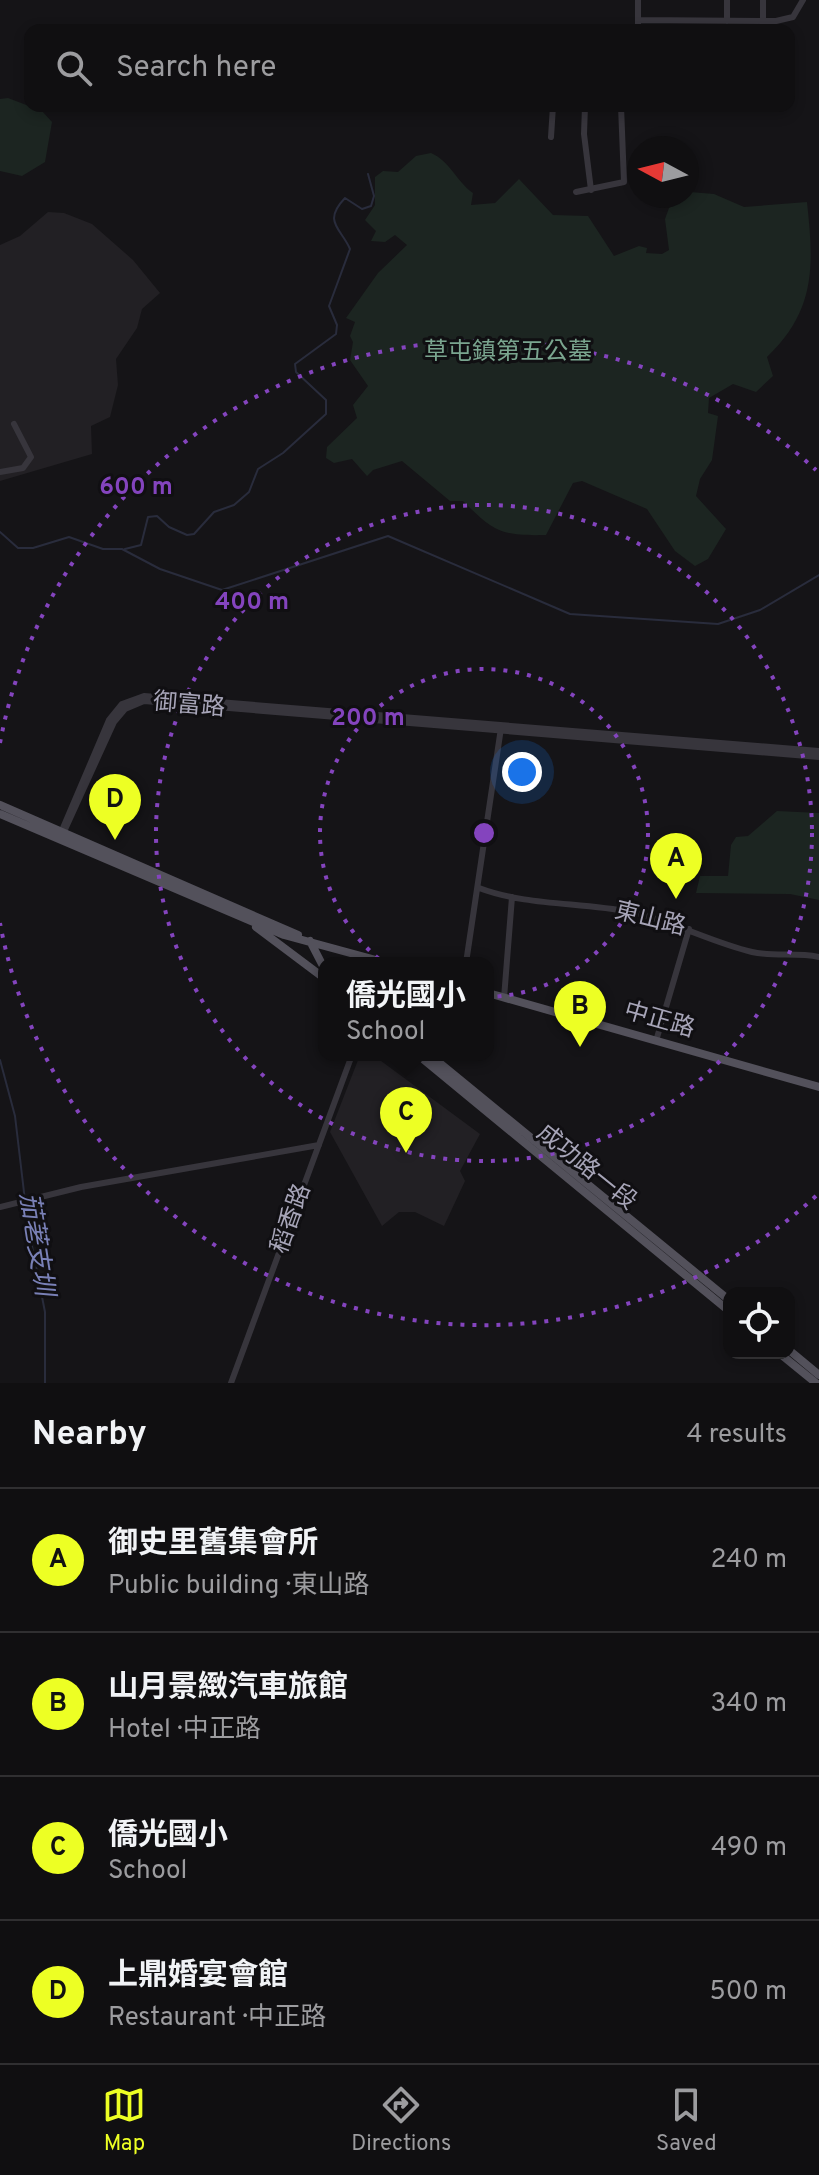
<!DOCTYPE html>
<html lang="en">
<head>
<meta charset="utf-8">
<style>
	:root { --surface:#100f11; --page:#1e1d1f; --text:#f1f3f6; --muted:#9c9c9f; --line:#302f31; --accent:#edff24 }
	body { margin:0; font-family:Overpass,"Noto Sans TC",sans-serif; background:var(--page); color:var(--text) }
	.controls { position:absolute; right:24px; bottom:24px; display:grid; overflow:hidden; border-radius:16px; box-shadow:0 4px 12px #0003 }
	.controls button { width:72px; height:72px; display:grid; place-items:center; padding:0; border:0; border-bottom:2px solid var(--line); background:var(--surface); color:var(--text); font:40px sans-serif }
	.compass { position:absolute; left:627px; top:136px; width:72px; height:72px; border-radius:50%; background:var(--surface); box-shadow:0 4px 12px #0003; rotate:277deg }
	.you { position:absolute; left:522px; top:772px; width:28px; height:28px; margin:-20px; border:6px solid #fff; border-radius:50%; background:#1a73e8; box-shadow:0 0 0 12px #1a73e833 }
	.badge { display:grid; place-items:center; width:52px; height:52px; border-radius:50%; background:var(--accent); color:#111; font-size:26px; font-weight:700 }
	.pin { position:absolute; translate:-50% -66px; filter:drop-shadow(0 2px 4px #0008) }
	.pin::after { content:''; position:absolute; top:42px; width:28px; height:24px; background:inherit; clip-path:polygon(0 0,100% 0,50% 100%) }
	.popup { position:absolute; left:318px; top:957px; width:176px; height:104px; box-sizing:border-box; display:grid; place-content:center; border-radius:16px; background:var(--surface); filter:drop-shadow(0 2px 6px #0005); font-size:26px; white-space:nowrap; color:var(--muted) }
	.popup b { font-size:30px; color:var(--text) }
	.popup::after { content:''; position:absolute; left:50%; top:100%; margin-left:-16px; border:16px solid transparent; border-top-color:var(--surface) }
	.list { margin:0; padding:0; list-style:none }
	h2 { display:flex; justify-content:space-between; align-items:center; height:104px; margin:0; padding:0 32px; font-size:34px }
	h2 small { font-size:26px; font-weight:400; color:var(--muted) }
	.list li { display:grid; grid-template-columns:52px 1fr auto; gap:24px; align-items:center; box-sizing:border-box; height:144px; padding:0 32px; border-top:2px solid var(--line) }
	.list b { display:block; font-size:30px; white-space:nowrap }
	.list p { margin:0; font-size:26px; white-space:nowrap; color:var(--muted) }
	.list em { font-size:26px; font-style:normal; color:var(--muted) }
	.icon { flex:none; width:44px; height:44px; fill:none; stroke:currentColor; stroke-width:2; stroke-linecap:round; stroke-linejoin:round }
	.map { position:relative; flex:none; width:819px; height:1383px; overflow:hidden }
	.search { position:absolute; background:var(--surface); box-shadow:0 4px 12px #0003; left:24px; right:24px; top:24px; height:88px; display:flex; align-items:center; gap:20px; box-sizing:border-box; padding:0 28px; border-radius:16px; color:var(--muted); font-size:30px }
	.sheet { height:680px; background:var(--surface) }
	nav { display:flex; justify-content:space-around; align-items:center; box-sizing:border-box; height:112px; border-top:2px solid var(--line); background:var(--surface); font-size:22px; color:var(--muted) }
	nav a { display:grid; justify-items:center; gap:4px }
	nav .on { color:var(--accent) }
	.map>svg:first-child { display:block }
	.built { fill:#222024 }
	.green { fill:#1c2521 }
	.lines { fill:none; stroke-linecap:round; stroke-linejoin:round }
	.stream { stroke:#292c3c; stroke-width:2 }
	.minor { stroke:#37353c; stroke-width:6 }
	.major { stroke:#53515b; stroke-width:8 }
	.ring { fill:none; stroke:#8444be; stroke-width:4; stroke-dasharray:4 8 }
	.labels { text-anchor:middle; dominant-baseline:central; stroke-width:6; stroke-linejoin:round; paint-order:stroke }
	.park-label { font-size:24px; fill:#7aa58f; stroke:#100f12 }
	.street-label { font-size:24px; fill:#a7a5b8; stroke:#100f12 }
	.water-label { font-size:26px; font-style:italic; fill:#7980b6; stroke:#100f12 }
	.centre { fill:#8444be; stroke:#100f12; stroke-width:4 }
	.ring-label { font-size:24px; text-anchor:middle; font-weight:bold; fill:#8444be; stroke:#100f12; stroke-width:6; stroke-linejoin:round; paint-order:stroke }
</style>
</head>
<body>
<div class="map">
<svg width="819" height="1383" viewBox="0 0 819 1383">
	<rect width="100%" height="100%" fill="#151417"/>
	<path class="built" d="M48,212L64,213L92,224L133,260L160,293L142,309L137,328L116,359L118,385L110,417L91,426L92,454L0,481V245L20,236Z
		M360,1055H373L480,1134L460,1171L465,1181L444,1226L415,1212H399L382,1226L330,1132Z"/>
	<path class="green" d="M8,98L42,111L52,122L45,162L22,176L0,171V99Z
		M431,153C450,161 456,181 473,193L471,205L495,203L519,179L553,215L588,216L614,256L639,246L647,248L646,253L662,254L669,250L665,219L669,208L690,192L714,194L744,207L807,202C814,266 816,310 767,357L773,376L756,392L733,384L709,398L708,413L718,416L712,460L700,479L696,496L726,529L708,559L695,566L675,551L647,509L582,481L573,483L546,535C501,536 494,532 463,501H450L402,461L373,470L367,476L352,459L334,463L326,458L327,447L357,418L353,405L368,386L350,360L353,342L350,336L355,322L346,318L378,273L407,245L395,235L385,242L371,241L376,231L365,220L375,205V177L383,171L398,172L416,156Z
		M777,811L819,813V900L790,894L696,893L700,876H728L731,845L736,837L748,836Z"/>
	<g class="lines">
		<path class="stream" d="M0,532L18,548H33L69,537L103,549H122L160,569L222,590L388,536L570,614L718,624L760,610L819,575
			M125,549L141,545L148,517L157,516L169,527L187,535L194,534L214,512L234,505L249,492L258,469L283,453L326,414V400L296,372L295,364L336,334L337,325L329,306L350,249C341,228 322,222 345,198L362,209L371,206L374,196L368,174
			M0,1060L15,1116L28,1226L45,1312V1383"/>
		<path class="minor" d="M763,0V30
			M638,20L776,21L793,17L803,0
			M727,21V0
			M638,30V0
			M585,106L584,134L591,190
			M551,137L553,106
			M576,192L624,182L621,106
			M0,472L23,468L31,457L14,424
			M60,835L109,720L122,704L144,696L819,751
			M62,836L114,722L125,709L144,701L819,757
			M479,888C527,906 580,902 630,912C673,921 710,942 752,952C774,957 797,952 819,957
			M466,963L501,728
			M504,998L512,897
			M656,1041L689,929
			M0,1207L81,1187L319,1145
			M231,1383L352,1055"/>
		<path class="major" d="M0,805L298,935
			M0,814L284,935L387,963
			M256,927L324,978
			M310,941L324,968
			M488,993L819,1087
			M418,1055L729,1311
			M430,1055L729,1300
			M789,1350L819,1375
			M779,1353L816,1383"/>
	</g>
	<g class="ring">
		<circle cx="484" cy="833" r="164"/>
		<circle cx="484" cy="833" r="328"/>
		<path d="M816 1196A492 492 0 0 1 0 923M0 743A492 492 0 0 1 816 470"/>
	</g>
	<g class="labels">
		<g class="park-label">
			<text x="508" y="353">草屯鎮第五公墓</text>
		</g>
		<g class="street-label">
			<text transform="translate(189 706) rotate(5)">御富路</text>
			<text transform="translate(650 920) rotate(14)">東山路</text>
			<text transform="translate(659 1021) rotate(16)">中正路</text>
			<text transform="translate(586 1168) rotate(39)">成功路一段</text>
			<text transform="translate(292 1219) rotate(-70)">稻香路</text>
		</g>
		<g class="water-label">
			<text transform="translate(35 1244) rotate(81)">茄荖支圳</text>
		</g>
	</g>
	<circle cx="484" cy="833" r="12" class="centre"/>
	<g class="ring-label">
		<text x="136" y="494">600 m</text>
		<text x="252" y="609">400 m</text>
		<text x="368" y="725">200 m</text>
	</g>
</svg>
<div class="controls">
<button><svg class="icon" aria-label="locate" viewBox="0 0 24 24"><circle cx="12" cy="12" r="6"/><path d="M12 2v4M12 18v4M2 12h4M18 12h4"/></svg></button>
</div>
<svg class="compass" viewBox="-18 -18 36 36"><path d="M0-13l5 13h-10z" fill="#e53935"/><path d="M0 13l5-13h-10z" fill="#9c9c9f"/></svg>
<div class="you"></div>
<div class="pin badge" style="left:676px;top:899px">A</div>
<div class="pin badge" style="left:580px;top:1047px">B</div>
<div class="pin badge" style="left:406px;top:1153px">C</div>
<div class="popup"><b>僑光國小</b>School</div>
<div class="pin badge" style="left:115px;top:840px">D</div>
<div class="search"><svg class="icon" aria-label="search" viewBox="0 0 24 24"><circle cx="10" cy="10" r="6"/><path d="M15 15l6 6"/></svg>Search here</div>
</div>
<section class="sheet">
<h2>Nearby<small>4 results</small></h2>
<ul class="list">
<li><span class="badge">A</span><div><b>御史里舊集會所</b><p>Public building · 東山路</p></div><em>240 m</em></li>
<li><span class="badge">B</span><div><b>山月景緻汽車旅館</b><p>Hotel · 中正路</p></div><em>340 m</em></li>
<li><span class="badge">C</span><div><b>僑光國小</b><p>School</p></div><em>490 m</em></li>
<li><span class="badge">D</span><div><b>上鼎婚宴會館</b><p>Restaurant · 中正路</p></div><em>500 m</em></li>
</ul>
</section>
<nav>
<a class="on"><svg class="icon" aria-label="map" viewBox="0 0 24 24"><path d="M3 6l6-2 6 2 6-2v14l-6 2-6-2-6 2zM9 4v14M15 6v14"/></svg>Map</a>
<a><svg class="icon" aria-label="directions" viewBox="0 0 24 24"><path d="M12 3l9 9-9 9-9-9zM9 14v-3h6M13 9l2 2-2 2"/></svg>Directions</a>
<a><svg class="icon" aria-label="saved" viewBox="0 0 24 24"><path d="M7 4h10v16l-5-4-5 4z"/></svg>Saved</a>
</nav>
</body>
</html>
